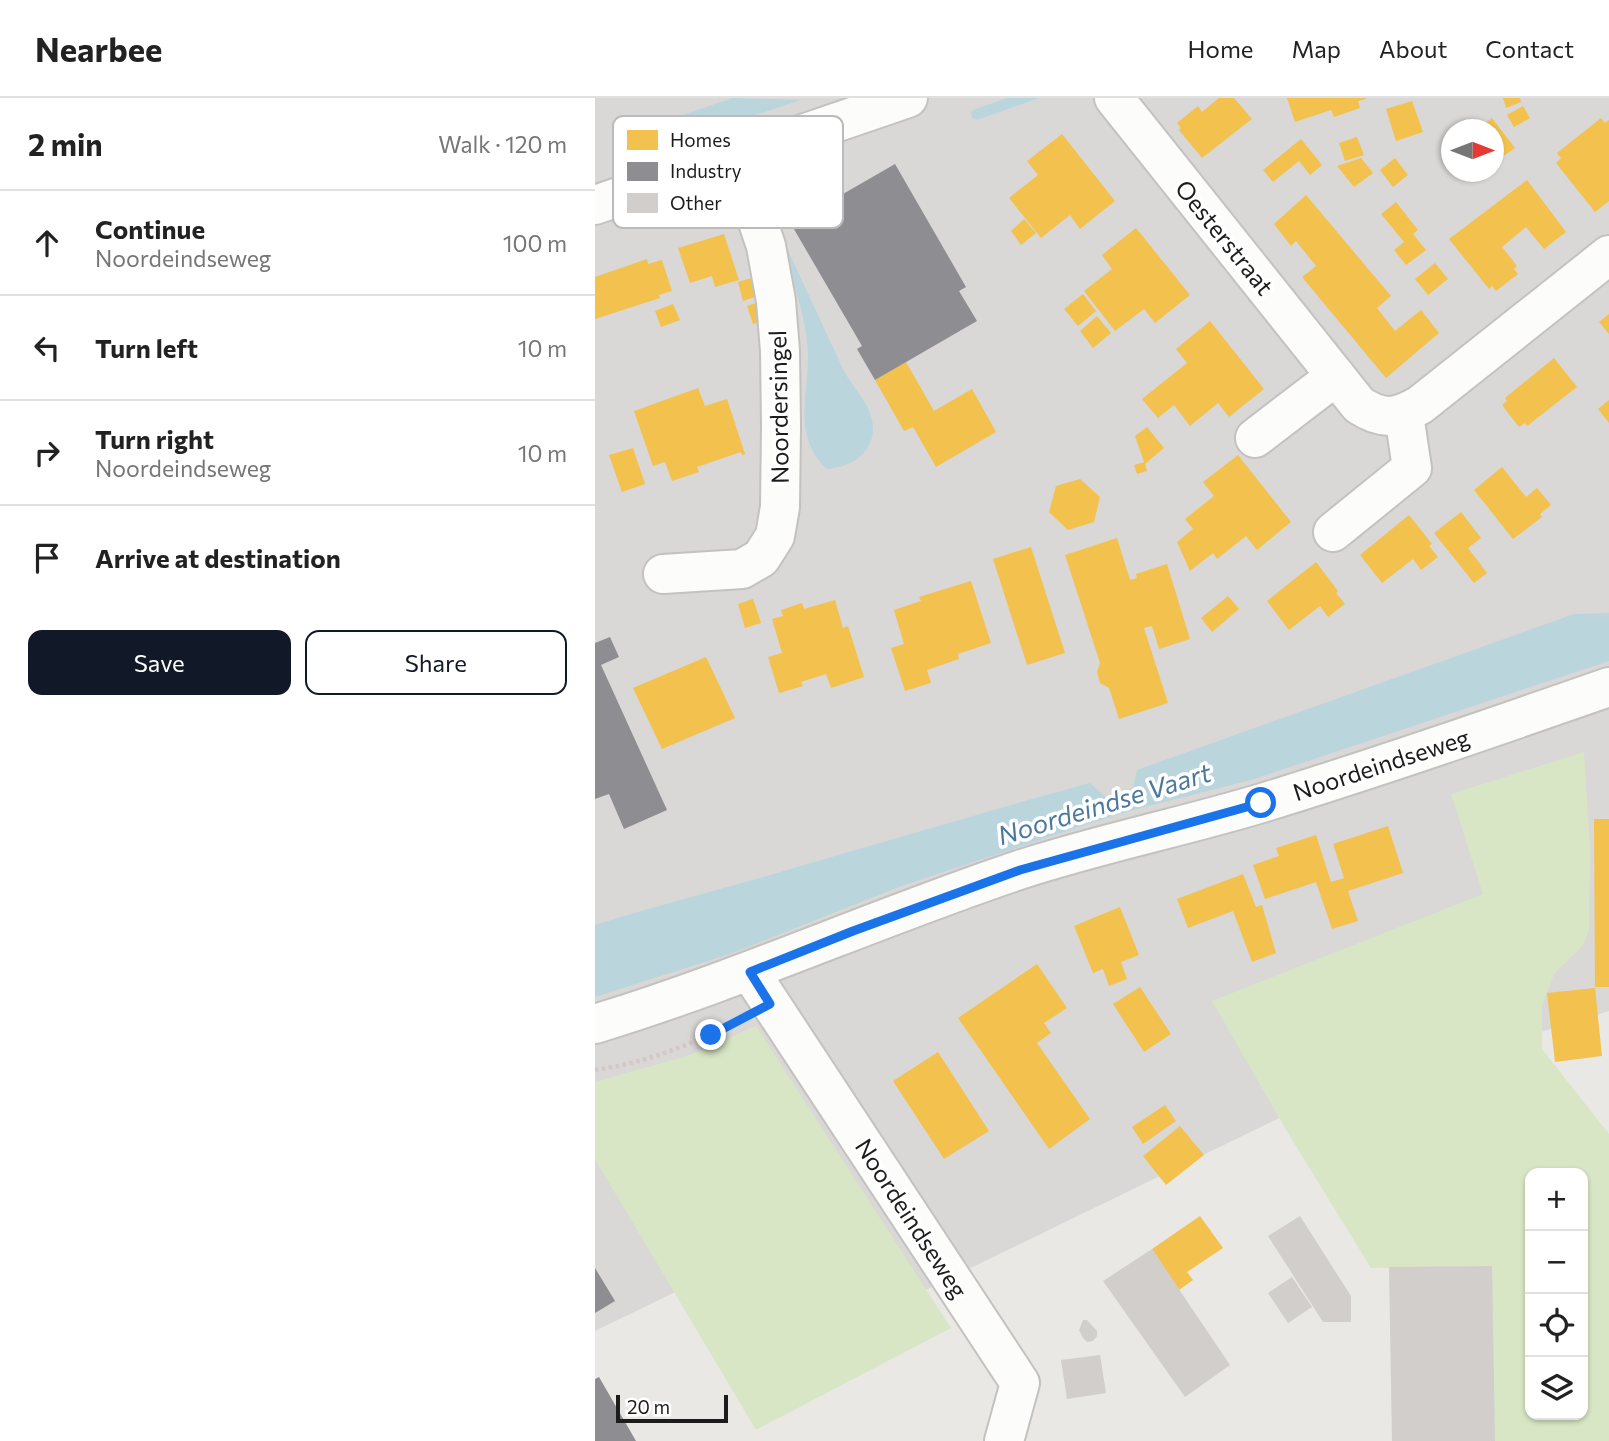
<!DOCTYPE html>
<html lang="en">
<head>
<meta charset="utf-8">
<style>
	:root { --surface:#fff; --page:#f6f6f6; --text:#222; --muted:#767676; --line:#e0e0e0; --accent:#111827 }
	body { margin:0; font-family:Commissioner,sans-serif; background:var(--page); color:var(--text) }
	.controls { position:absolute; right:21px; bottom:21px; display:grid; overflow:hidden; border-radius:14px; box-shadow:0 2px 5px #0004 }
	.controls button { width:63px; height:63px; display:grid; place-items:center; padding:0; border:0; border-bottom:2px solid var(--line); background:var(--surface); color:var(--text); font:35px sans-serif }
	.compass { position:absolute; left:846px; top:21px; width:63px; height:63px; border-radius:50%; background:var(--surface); box-shadow:0 2px 5px #0004; rotate:90deg }
	.scale { position:absolute; left:21px; bottom:18px; width:112px; box-sizing:border-box; padding-left:7px; border:4px solid #1c1c1c; border-top:0; font-size:19px; line-height:24px; white-space:nowrap; color:#1c1c1c; -webkit-text-stroke:5px #fff; paint-order:stroke }
	.stop { position:absolute; width:21px; height:21px; margin:-16px; border:5px solid #1a73e8; border-radius:50%; background:#fff }
	.stop.end { background:#1a73e8; border-color:#fff; box-shadow:0 2px 7px #0008 }
	.list { margin:0; padding:0; list-style:none }
	h2 { display:flex; justify-content:space-between; align-items:center; height:91px; margin:0; padding:0 28px; font-size:30px }
	h2 small { font-size:23px; font-weight:400; color:var(--muted) }
	.list li { display:grid; grid-template-columns:46px 1fr auto; gap:21px; align-items:center; box-sizing:border-box; height:105px; padding:0 28px; border-top:2px solid var(--line) }
	.list b { display:block; font-size:26px; white-space:nowrap }
	.list p { margin:0; font-size:23px; white-space:nowrap; color:var(--muted) }
	.list em { font-size:23px; font-style:normal; color:var(--muted) }
	.actions { display:flex; gap:14px; padding:21px 28px }
	.actions a { flex:1; padding:16px 0; border:2px solid var(--accent); border-radius:14px; text-align:center; font-size:24px; color:var(--accent) }
	.actions .main { background:var(--accent); color:#fff }
	.icon { flex:none; width:38px; height:38px; fill:none; stroke:currentColor; stroke-width:2; stroke-linecap:round; stroke-linejoin:round }
	.map { position:relative; flex:none; width:1014px; height:1343px; overflow:hidden }
	header { display:flex; align-items:center; gap:42px; box-sizing:border-box; height:98px; padding:0 35px; background:var(--surface); border-bottom:2px solid var(--line) }
	header strong { font-size:33px }
	nav { display:flex; gap:38px; margin-inline-start:auto; font-size:24px }
	main { display:flex }
	aside { flex:1; background:var(--surface) }
	.map>svg:first-child { display:block }
	.residential { fill:#d9d8d6; fill-rule:evenodd }
	.grass { fill:#d8e6c5; fill-rule:evenodd }
	.water { fill:#bad6dc }
	.homes { fill:#f2c14e }
	.industry { fill:#8d8d92 }
	.building { fill:#d1cecc }
	.lines { fill:none; stroke-linecap:round; stroke-linejoin:round }
	.minor-casing { stroke:#c3c2c1; stroke-width:42 }
	.tertiary-casing { stroke:#c3c2c1; stroke-width:42 }
	.path { stroke:#d4c7c5; stroke-width:4.5; stroke-dasharray:3.5 3.5; stroke-linecap:butt }
	.minor { stroke:#fcfcfb; stroke-width:38 }
	.tertiary { stroke:#fcfcfb; stroke-width:38 }
	.route { stroke:#1a73e8; stroke-width:9 }
	.labels { text-anchor:middle; dominant-baseline:central; stroke-width:7; stroke-linejoin:round; paint-order:stroke }
	.street-label { font-size:24px; fill:#1c1c1c; stroke:#fff }
	.water-label { font-size:26px; font-style:italic; fill:#4c789e; stroke:#fff }
	.key { fill:#fff; stroke:#bbb; stroke-width:2 }
	.key-label { font-size:19px; fill:#1c1c1c }
</style>
</head>
<body>
<header>
<strong>Nearbee</strong>
<nav><a>Home</a><a>Map</a><a>About</a><a>Contact</a></nav>
</header>
<main>
<aside>
<h2>2 min<small>Walk · 120 m</small></h2>
<ul class="list">
<li><svg class="icon" aria-label="ahead" viewBox="0 0 24 24"><path d="M12 20V5M6 11l6-6 6 6"/></svg><div><b>Continue</b><p>Noordeindseweg</p></div><em>100 m</em></li>
<li><svg class="icon" aria-label="left" viewBox="0 0 24 24"><path d="M17 20v-9H6M10 6l-5 5 5 5"/></svg><div><b>Turn left</b></div><em>10 m</em></li>
<li><svg class="icon" aria-label="right" viewBox="0 0 24 24"><path d="M7 20v-9h11M14 6l5 5-5 5"/></svg><div><b>Turn right</b><p>Noordeindseweg</p></div><em>10 m</em></li>
<li><svg class="icon" aria-label="arrive" viewBox="0 0 24 24"><path d="M6 21V4h12l-3 4 3 4H6"/></svg><div><b>Arrive at destination</b></div></li>
</ul>
<div class="actions"><a class="main">Save</a><a>Share</a></div>
</aside>
<div class="map">
<svg width="1014" height="1343" viewBox="0 0 1014 1343">
	<rect width="100%" height="100%" fill="#eae8e5"/>
	<path class="residential" d="M0,0H1014V913L713,1006L306,1204L241,1116L0,1233ZM856,32H898V74H856Z"/>
	<path class="grass" d="M989,654L995,751L994,832L987,848L959,876L947,908V951L1014,1036V1343H898L896,1168L776,1170L691,1032L617,903L888,796L856,696ZM935,1075H988V1317H935Z
		M161,928L356,1230L161,1332L0,1061V984L92,958Z"/>
	<path class="water" d="M137,0L206,2L40,57L32,34L59,27Z
		M412,0H444L382,22L377,20L376,14L378,12Z
		M191,148C210,189 229,230 248,271C257,289 277,307 278,328C279,356 256,369 232,371C193,335 218,288 212,243C208,211 197,180 188,149Z
		M1014,515V563L656,682L542,711L493,726L304,789L138,855L0,899V827C69,805 139,788 209,767C304,740 399,711 495,685L512,700L532,693L538,689L542,672L979,516Z"/>
	<path class="homes" d="M624,0H639L657,21L607,60L584,32L586,30L582,25L603,8L607,14Z
		M692,0H771V1L763,3L765,10L739,19L736,12L700,24Z
		M908,0H925L926,4L911,10Z
		M817,3L828,34L801,43L791,11Z
		M928,8L935,20L919,29L912,17Z
		M897,20L920,50L903,62L899,56V32H882Z
		M1006,20L1010,25L1014,22V103L1000,114L961,65L966,60L962,55Z
		M467,36L520,103L485,131L475,117L446,140L414,100L443,77L432,63Z
		M762,39L769,57L750,63L744,45Z
		M706,41L727,67L715,77L704,63L678,84L668,72Z
		M766,60L778,75L759,89L742,68Z
		M800,60L813,77L798,89L785,72Z
		M932,82L971,134L949,151L931,129L907,149L922,168L919,171L923,176L901,193L897,188L894,191L854,141Z
		M711,97L796,198L782,210L800,233L826,212L844,235L791,280L707,179L721,168L701,143L696,148L679,126Z
		M801,104L823,132L818,136L831,152L811,167L799,152L809,144L786,116Z
		M429,121L441,135L426,147L416,133Z
		M541,130L595,197L560,225L549,211L520,233L489,193L517,171L507,157Z
		M129,136L144,182L120,189L117,178L95,185L83,150Z
		M52,161L53,166L67,162L77,193L64,197L65,200L0,221V179Z
		M840,165L853,181L833,197L820,181Z
		M160,179L166,197L148,203L143,184Z
		M488,196L501,213L483,228L469,211Z
		M161,205L168,223L158,226L152,208Z
		M78,206L85,222L66,229L60,213Z
		M1014,216V236L1004,224Z
		M502,218L516,235L498,250L485,233Z
		M615,223L669,291L634,319L623,305L595,328L579,307L563,320L547,301L592,265L581,251Z
		M959,260L982,289L932,328L930,325L924,329L907,307L912,303L910,300Z
		M311,264L339,313L377,291L401,334L341,369L318,329L309,333L280,282Z
		M103,290L110,308L132,301L150,356L147,357L146,354L102,369L104,374L77,383L70,364L58,368L39,313Z
		M1014,302V325L1003,311Z
		M552,329L569,350L550,366L552,373L542,376L539,367L549,364L540,338Z
		M38,350L50,386L27,394L14,357Z
		M643,357L696,424L662,452L651,438L622,461L618,455L595,473L582,444L598,431L590,421L619,398L608,384Z
		M907,369L931,399L942,390L956,407L945,416L947,419L918,441L879,392Z
		M485,381L505,399L499,424L473,432L454,414L461,388Z
		M866,414L886,440L873,450L892,475L879,485L839,435Z
		M814,417L837,446L834,448L843,459L826,472L818,461L787,485L765,457Z
		M522,440L535,482L542,480L541,476L572,466L595,541L564,551L557,528L549,530L573,605L524,621L514,590L505,585L502,574L505,565L470,457Z
		M436,449L470,555L432,567L398,461Z
		M721,464L743,493L741,495L750,506L733,519L725,508L694,532L672,503Z
		M376,483L396,545L363,556L364,561L332,572L336,585L310,593L296,550L309,546L299,512L326,503L324,499Z
		M633,498L644,511L617,534L606,520Z
		M158,501L166,525L150,530L143,506Z
		M240,502L248,530L253,528L269,579L236,590L231,576L206,584L208,588L184,595L173,559L187,555L177,521L188,518L186,512L207,505L209,511Z
		M111,559L140,620L67,651L38,590Z
		M999,721H1014V889H1000Z
		M793,728L808,775L753,793L763,823L737,831L721,784L670,801L658,767L684,758L681,750L721,737L736,784L749,780L738,746Z
		M648,776L661,809L667,807L681,855L657,864L638,813L593,830L582,801Z
		M525,809L544,857L526,864L532,881L514,888L508,871L498,875L479,828Z
		M442,866L472,910L449,925L456,935L442,945L495,1021L454,1051L363,920Z
		M545,889L576,936L549,954L518,906Z
		M1000,890L1007,958L960,964L952,895Z
		M343,954L394,1033L349,1061L298,983Z
		M570,1007L581,1023L548,1046L537,1029Z
		M585,1028L609,1057L571,1087L548,1058Z
		M605,1118L628,1150L592,1174L598,1182L584,1192L557,1151Z"/>
	<path class="industry" d="M300,66L371,189L364,193L382,223L280,282L262,251L267,248L196,126Z
		M15,539L24,559L6,567L72,712L29,731L14,696L0,701V545Z
		M0,1170L20,1203L0,1215Z
		M4,1279L41,1343H0V1281Z"/>
	<path class="building" d="M705,1118L756,1198V1224H728L673,1138Z
		M557,1151L635,1267L590,1299L508,1183Z
		M897,1168L900,1343H797L794,1169Z
		M697,1179L717,1209L693,1225L673,1195Z
		M488,1222H492L502,1233V1238L498,1243L492,1244L488,1240L484,1232Z
		M505,1257L511,1295L472,1301L466,1262Z"/>
	<g class="lines">
		<defs>
			<path id="minor" d="M519,0L764,307C787,322 801,321 825,307L1014,157
				M0,107L313,0
				M660,340L741,278
				M738,434L817,370L809,317
				M68,476L147,471L166,460L180,438L185,409L186,328L185,253L181,203L171,148L141,59
				M155,874L425,1285L409,1343"/>
			<path id="tertiary" d="M0,926C144,882 281,820 424,772C504,746 587,729 667,705C784,669 899,629 1014,589"/>
		</defs>
		<use href="#minor" class="minor-casing"/>
		<use href="#tertiary" class="tertiary-casing"/>
		<path class="path" d="M0,972C50,965 99,946 144,922"/>
		<use href="#minor" class="minor"/>
		<use href="#tertiary" class="tertiary"/>
	</g>
	<g class="lines">
		<path class="route" d="M116,937L175,906L155,874L258,833L425,772L666,705"/>
	</g>
	<g class="labels">
		<g class="street-label">
			<text transform="translate(630 139) rotate(51)">Oesterstraat</text>
			<text transform="translate(183 309) rotate(-91)">Noordersingel</text>
			<text transform="translate(786 666) rotate(-18)">Noordeindseweg</text>
			<text transform="translate(317 1120) rotate(57)">Noordeindseweg</text>
		</g>
		<g class="water-label">
			<text transform="translate(509 705) rotate(-17)">Noordeindse Vaart</text>
		</g>
	</g>
	<rect x="18" y="18" width="230" height="112" rx="10" class="key"/>
	<rect x="32" y="32" width="31" height="20" fill="#f2c14e"/>
	<rect x="32" y="64" width="31" height="19" fill="#8d8d92"/>
	<rect x="32" y="95" width="31" height="20" fill="#d1cecc"/>
	<g class="key-label">
		<text x="75" y="49">Homes</text>
		<text x="75" y="80">Industry</text>
		<text x="75" y="112">Other</text>
	</g>
</svg>
<div class="controls">
<button>+</button>
<button>−</button>
<button><svg class="icon" aria-label="locate" viewBox="0 0 24 24"><circle cx="12" cy="12" r="6"/><path d="M12 2v4M12 18v4M2 12h4M18 12h4"/></svg></button>
<button><svg class="icon" aria-label="layers" viewBox="0 0 24 24"><path d="M12 4l9 5-9 5-9-5zM3 14l9 5 9-5"/></svg></button>
</div>
<svg class="compass" viewBox="-18 -18 36 36"><path d="M0-13l5 13h-10z" fill="#e53935"/><path d="M0 13l5-13h-10z" fill="#767676"/></svg>
<div class="scale">20 m</div>
<div class="stop" style="left:666px;top:705px"></div>
<div class="stop end" style="left:116px;top:937px"></div>
</div>
</main>
</body>
</html>
